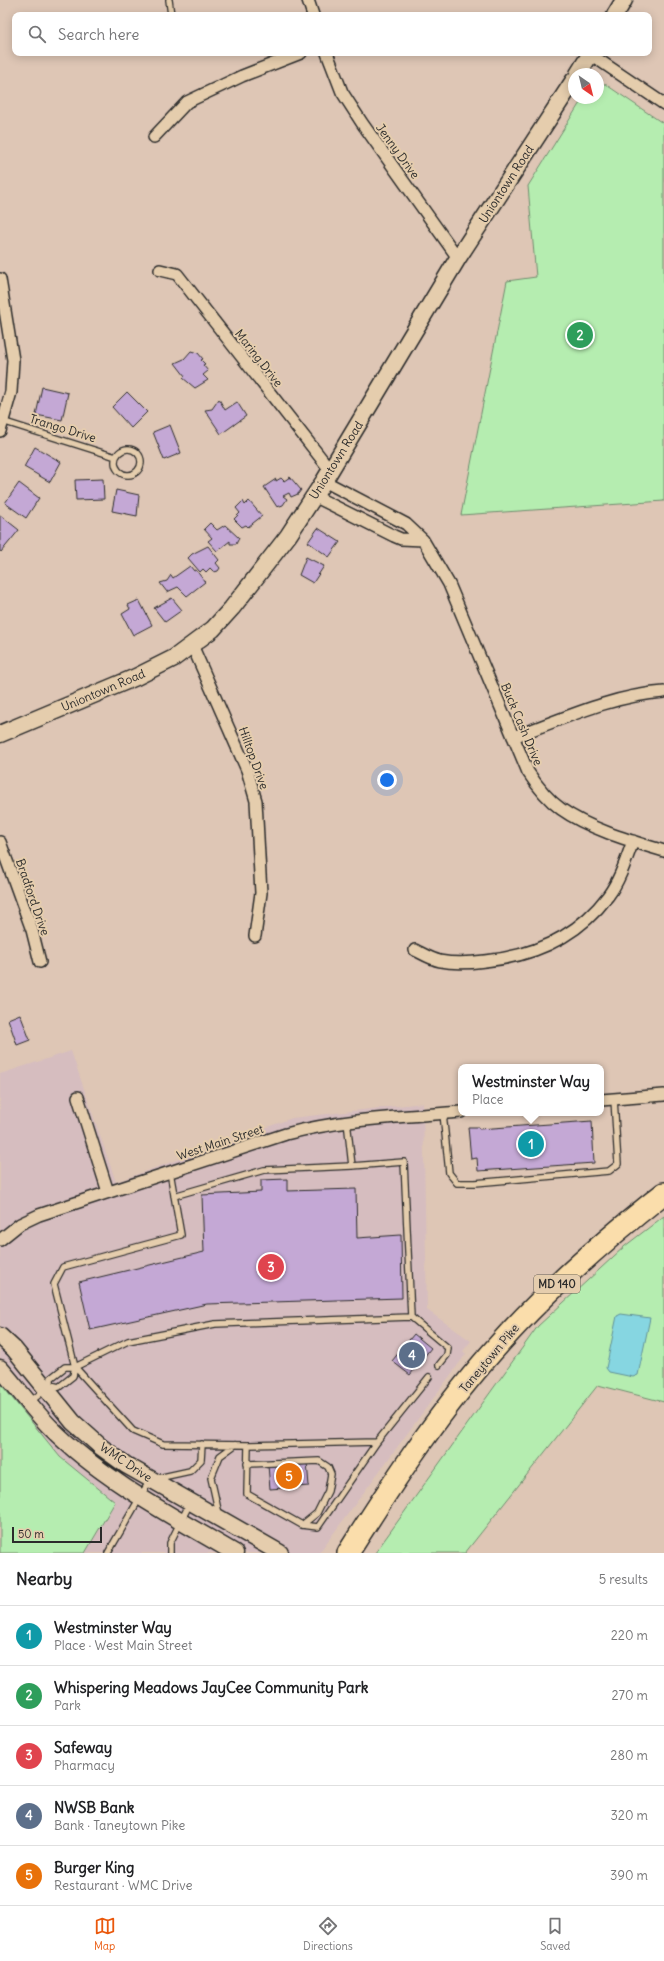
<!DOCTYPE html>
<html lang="en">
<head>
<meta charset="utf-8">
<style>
	:root { --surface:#fff; --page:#f6f6f6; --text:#202124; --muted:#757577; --line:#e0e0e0; --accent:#ea580c }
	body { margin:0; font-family:Delius,sans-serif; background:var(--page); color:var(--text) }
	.compass { position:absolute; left:568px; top:68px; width:36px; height:36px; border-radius:50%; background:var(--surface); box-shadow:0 2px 10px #0003; rotate:145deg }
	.scale { position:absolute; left:12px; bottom:10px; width:90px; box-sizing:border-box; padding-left:4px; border:2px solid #2b2b2b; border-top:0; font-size:11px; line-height:14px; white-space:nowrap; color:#2b2b2b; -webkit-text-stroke:3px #e5cdad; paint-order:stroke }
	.you { position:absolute; left:387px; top:780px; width:14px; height:14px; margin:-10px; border:3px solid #fff; border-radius:50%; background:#1a73e8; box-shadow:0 0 0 6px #1a73e833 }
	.badge { display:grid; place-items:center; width:26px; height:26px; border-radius:50%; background:var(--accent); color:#fff; font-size:13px; font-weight:700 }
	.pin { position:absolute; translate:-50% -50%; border:2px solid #fff; box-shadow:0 1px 4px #0006 }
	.popup { position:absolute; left:458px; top:1064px; width:146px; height:52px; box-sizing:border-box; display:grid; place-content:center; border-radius:8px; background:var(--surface); filter:drop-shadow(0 1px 3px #0005); font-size:13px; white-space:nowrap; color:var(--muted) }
	.popup b { font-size:15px; color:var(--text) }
	.popup::after { content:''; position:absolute; left:50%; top:100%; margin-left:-8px; border:8px solid transparent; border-top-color:var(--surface) }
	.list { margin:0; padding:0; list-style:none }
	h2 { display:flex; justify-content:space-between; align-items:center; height:52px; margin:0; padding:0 16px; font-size:17px }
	h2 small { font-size:13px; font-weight:400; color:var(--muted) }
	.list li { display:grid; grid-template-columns:26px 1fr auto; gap:12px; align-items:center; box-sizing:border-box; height:60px; padding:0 16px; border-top:1px solid var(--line) }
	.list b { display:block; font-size:15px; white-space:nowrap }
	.list p { margin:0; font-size:13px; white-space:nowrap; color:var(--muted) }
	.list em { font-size:13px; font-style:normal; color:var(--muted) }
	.icon { flex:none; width:22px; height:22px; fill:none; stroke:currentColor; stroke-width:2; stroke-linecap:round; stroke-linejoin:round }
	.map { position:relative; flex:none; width:664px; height:1553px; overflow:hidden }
	.search { position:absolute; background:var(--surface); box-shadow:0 2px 10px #0003; left:12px; right:12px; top:12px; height:44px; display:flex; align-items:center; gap:10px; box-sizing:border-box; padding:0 14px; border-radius:8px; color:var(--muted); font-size:15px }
	.sheet { height:352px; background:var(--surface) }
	nav { display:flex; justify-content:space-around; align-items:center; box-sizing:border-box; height:56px; border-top:1px solid var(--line); background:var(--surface); font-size:11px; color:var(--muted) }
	nav a { display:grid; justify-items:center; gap:2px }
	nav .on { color:var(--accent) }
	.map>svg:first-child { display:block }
	.built { fill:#d6bdbf }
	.green { fill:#b5edb0; stroke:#708c6e }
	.water { fill:#86d6e1; stroke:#629298 }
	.building { fill:#c4a8d5; stroke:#2b2b2b }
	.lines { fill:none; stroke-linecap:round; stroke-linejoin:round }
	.lane-casing { stroke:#2b2b2b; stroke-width:8 }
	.street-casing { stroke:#2b2b2b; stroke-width:14 }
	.secondary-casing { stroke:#2b2b2b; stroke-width:19 }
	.highway-casing { stroke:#2b2b2b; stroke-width:24 }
	.lane { stroke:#e5cdad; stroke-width:5.5 }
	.street { stroke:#e5cdad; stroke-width:11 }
	.secondary { stroke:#e5cdad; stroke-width:16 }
	.highway { stroke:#faddab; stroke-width:21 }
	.labels { text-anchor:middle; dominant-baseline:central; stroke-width:4; stroke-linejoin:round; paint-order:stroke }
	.shield { fill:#e5cdad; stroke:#635c52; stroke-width:1 }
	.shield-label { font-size:11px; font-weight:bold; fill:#2b2b2b }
	.street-label { font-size:12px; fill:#2b2b2b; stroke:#e5cdad }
</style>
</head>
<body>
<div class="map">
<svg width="664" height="1553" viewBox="0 0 664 1553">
	<rect width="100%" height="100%" fill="#dec6b5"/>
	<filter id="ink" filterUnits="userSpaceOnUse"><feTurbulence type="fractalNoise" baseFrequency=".025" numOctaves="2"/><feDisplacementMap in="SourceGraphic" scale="8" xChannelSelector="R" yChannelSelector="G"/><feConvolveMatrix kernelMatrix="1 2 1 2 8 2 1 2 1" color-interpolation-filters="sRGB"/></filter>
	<g filter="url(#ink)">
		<path class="built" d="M71,1051L116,1182L292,1118L423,1103L427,1310L471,1341L463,1351L466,1354L319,1553H85L115,1502L60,1457L0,1383V1074Z"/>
		<path class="green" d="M598,84H605L664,124V501L461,515L507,281L536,277L528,186L583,98H598Z
			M664,1216V1402L598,1385L465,1553H375L538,1326L625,1246Z
			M0,1383L60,1457L115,1502L85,1553H0Z"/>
		<path class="water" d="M621,1314L650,1318L638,1375L633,1377L609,1372L606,1368L617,1316Z"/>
		<path class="building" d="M191,351L198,353L203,359L201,360L205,364L203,365L208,371L203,375L208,380L195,388L183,378L185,376L175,363L184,359Z
			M42,387L68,393L62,420L36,415Z
			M127,392L147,412L131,428L112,407Z
			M219,399L225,410L237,402L246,416L221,434L205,410L212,409Z
			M170,425L181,453L164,460L153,432Z
			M35,447L61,462L50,482L24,467Z
			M290,477L301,490L298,494L291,497L289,493L283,496L287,499L283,505L277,507L264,487L276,479V481L281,478L284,481Z
			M103,479L104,499L76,500L75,480Z
			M19,483L39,498L26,518L5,503Z
			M116,490L139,495L137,516L112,511Z
			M243,501L245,505L249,501L262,516L248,527L246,525L242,527L234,519L240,513L236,508Z
			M0,515L19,530L1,552L0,551Z
			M210,523L217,530L225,525L239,538L236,544H230V541L217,551L208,541L212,538L204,529Z
			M318,528L340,542L329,557L308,542Z
			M208,546L219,560L216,563L220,568L218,571L214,572L210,568L206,572L203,569L200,572L188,558L192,554Z
			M306,557L324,566L313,583L299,575Z
			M190,566L194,571L196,570L205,582L187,596L178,587L167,592L160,583L167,581L171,575L173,578Z
			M172,598L182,610L165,622L154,608Z
			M139,600L152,625L133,635L122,614L130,609L128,605Z
			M20,1014L30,1040L17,1045L8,1019Z
			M592,1121L594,1163L478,1171L477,1158L471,1159L468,1127H478L479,1129Z
			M287,1179V1191L356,1189L357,1238L401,1235L402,1298L207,1304L90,1330L79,1282L204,1252L202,1195L261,1192V1180Z
			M414,1334L431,1348L410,1375L392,1361Z
			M307,1462L309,1486L270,1489L268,1465Z"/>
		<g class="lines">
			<defs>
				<path id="lane" d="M169,0L171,15
					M2,421L116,457
					M115 462a13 13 0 1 1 26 0a13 13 0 1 1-26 0Z
					M443,1113L449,1173L457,1183H475L609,1171L618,1164L614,1099
					M347,1121L352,1166L404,1162L411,1317
					M174,1196L264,1170L352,1166
					M75,1367L133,1431L163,1444L248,1445L377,1442
					M51,1385V1378L65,1367H75L128,1341L215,1324L411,1317L448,1348L447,1355L439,1365
					M30,1402L51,1385L59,1387L73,1376L75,1367L54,1284L63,1267L181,1235L170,1172
					M248,1445L247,1494L302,1525L318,1527L377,1442L429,1377
					M247,1464L319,1461L328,1467L331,1474L328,1491L317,1513L302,1525
					M158,1478L190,1471L201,1460L202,1444
					M219,1514L211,1478L220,1456L235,1445
					M108,1553L150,1480
					M170,1553V1543L190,1503"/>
				<path id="street" d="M308,0L313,15
					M327,53L342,92L362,123L458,258
					M590,54L664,104
					M154,137L187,102L242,76L301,53
					M160,270L177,274L331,471
					M0,279L13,360L11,392L0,431
					M324,481L406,524L423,540L449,584L528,772C537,786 547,799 561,809C589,829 631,841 664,851
					M314,496L394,536L401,539L423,540
					M192,645L247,770L256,801L261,893L255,936
					M513,737C563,719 610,696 664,692
					M0,842L32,930L40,962
					M415,950C423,954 431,959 440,961C455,964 470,963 485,961C534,956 578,936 608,896C620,880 626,860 633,841
					M78,1097L108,1192
					M601,1100L664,1095
					M0,1240L20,1224L39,1215L286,1134C343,1119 402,1117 461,1112"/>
				<path id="secondary" d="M615,15L624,0
					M578,74L591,53
					M0,734L136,677L174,658L213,629L232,608L288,536L324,481L458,258L574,80
					M0,1336L14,1349L73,1422L101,1447L126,1465L280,1553
					M0,1368C17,1387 33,1410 51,1428C101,1479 174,1517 235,1553"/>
				<path id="highway" d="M348,1553C394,1480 443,1406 501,1342C550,1287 606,1239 664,1193"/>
			</defs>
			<use href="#lane" class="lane-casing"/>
			<use href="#street" class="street-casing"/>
			<use href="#secondary" class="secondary-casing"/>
			<use href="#highway" class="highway-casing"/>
			<use href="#lane" class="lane"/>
			<use href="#street" class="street"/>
			<use href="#secondary" class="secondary"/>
			<use href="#highway" class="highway"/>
		</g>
	</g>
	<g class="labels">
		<rect class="shield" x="534" y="1275" width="46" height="18" rx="3"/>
		<g class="shield-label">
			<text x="557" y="1284">MD 140</text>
		</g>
		<g class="street-label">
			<text transform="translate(398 151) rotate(54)">Jenny Drive</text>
			<text transform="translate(506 184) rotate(-57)">Uniontown Road</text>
			<text transform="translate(259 358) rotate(52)">Maring Drive</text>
			<text transform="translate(63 428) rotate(17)">Trango Drive</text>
			<text transform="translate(336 460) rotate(-58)">Uniontown Road</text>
			<text transform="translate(103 690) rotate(-23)">Uniontown Road</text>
			<text transform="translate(522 724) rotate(67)">Buck Cash Drive</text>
			<text transform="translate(254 758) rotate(70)">Hilltop Drive</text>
			<text transform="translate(33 897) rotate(71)">Bradford Drive</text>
			<text transform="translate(220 1142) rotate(-18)">West Main Street</text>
			<text transform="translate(489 1358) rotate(-50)">Taneytown Pike</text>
			<text transform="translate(126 1462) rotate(34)">WMC Drive</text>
		</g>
	</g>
</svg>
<svg class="compass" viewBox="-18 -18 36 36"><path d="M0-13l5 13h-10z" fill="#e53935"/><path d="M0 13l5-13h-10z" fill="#757577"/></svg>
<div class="scale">50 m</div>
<div class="you"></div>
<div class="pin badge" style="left:531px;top:1144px;background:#0f9aa8">1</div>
<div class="popup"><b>Westminster Way</b>Place</div>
<div class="pin badge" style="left:580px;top:335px;background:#2e9e5b">2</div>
<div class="pin badge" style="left:271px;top:1267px;background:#e0444e">3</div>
<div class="pin badge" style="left:412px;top:1355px;background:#5c6f8a">4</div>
<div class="pin badge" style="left:289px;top:1476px;background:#e8710a">5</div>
<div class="search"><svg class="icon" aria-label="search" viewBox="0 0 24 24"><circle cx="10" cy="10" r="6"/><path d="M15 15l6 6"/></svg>Search here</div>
</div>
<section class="sheet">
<h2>Nearby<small>5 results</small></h2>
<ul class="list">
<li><span class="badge" style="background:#0f9aa8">1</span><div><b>Westminster Way</b><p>Place · West Main Street</p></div><em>220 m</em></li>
<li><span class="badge" style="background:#2e9e5b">2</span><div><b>Whispering Meadows JayCee Community Park</b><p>Park</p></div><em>270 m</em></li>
<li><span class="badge" style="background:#e0444e">3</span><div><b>Safeway</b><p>Pharmacy</p></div><em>280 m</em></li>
<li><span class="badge" style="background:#5c6f8a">4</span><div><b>NWSB Bank</b><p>Bank · Taneytown Pike</p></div><em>320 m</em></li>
<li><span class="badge" style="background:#e8710a">5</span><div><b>Burger King</b><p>Restaurant · WMC Drive</p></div><em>390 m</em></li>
</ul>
</section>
<nav>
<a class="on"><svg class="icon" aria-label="map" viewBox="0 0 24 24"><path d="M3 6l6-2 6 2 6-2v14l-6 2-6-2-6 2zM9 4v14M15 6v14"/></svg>Map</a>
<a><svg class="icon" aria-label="directions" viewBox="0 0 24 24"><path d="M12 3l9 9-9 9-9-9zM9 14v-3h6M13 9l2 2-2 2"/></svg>Directions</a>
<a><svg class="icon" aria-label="saved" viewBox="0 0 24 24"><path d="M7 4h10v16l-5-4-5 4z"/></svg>Saved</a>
</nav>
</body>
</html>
